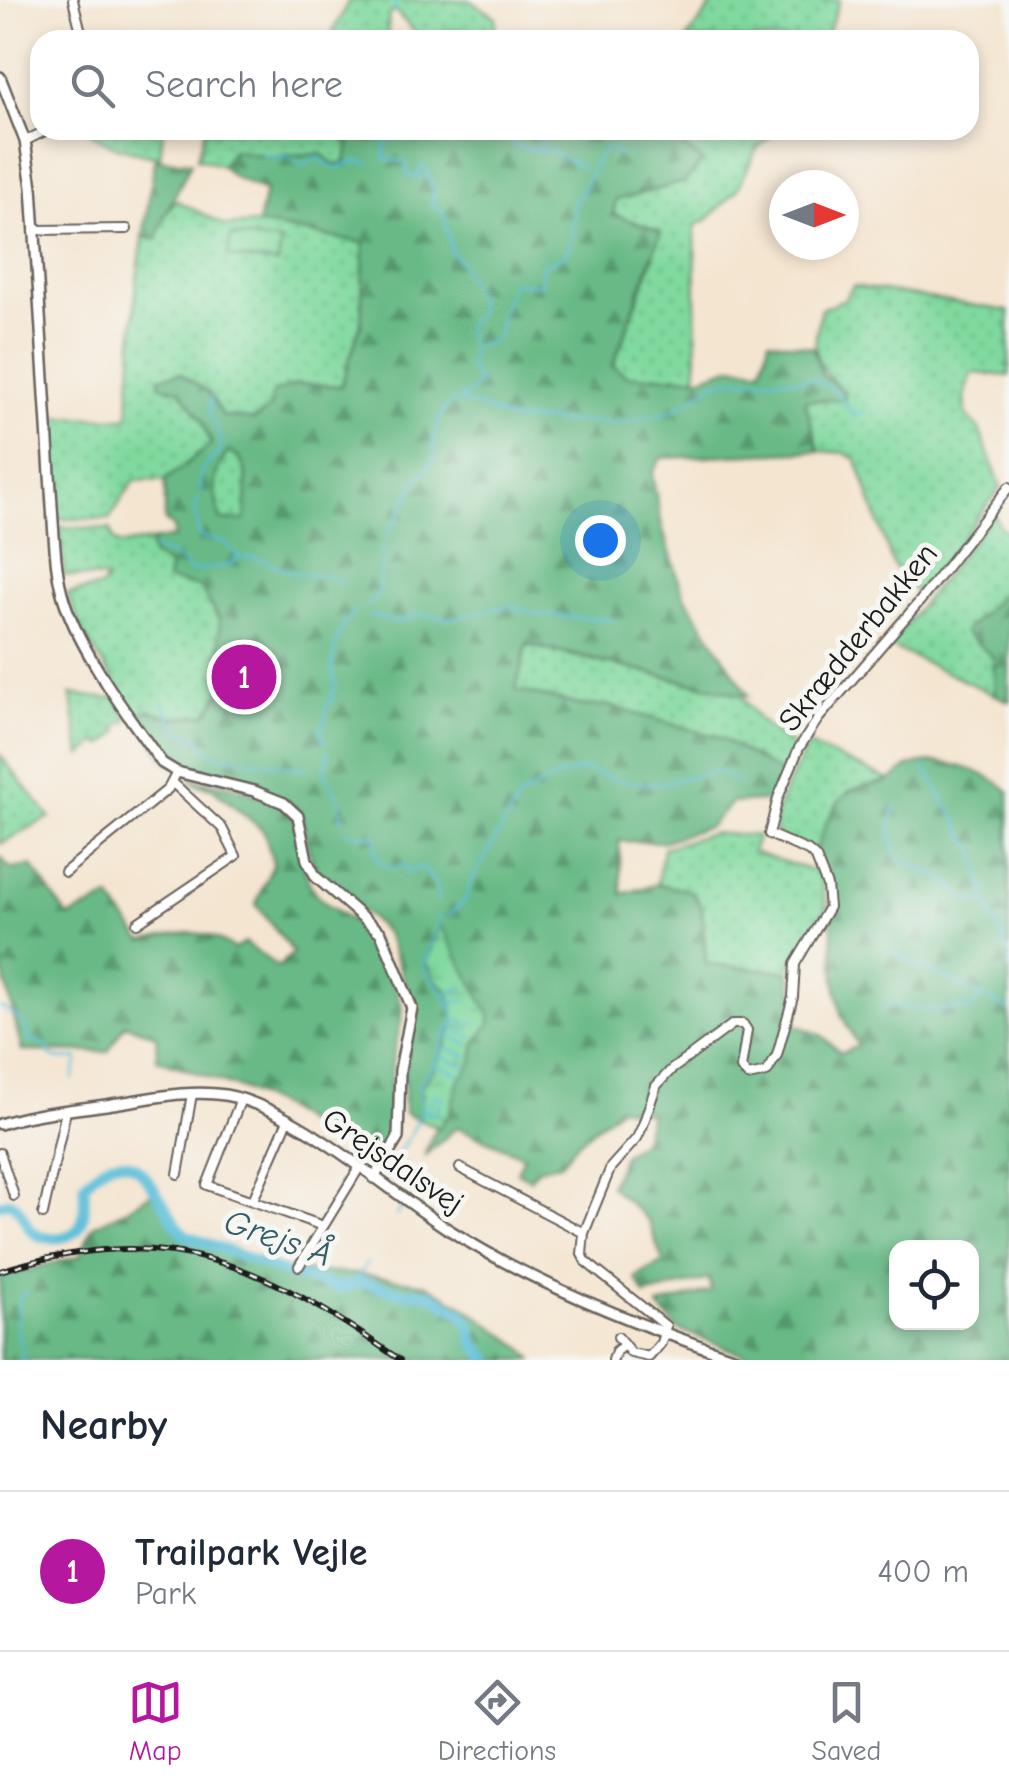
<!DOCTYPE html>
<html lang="en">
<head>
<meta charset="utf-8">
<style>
	:root { --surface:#fff; --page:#f2f2f3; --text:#1f2937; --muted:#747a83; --line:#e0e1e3; --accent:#b5179e }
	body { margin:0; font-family:"Comic Neue",sans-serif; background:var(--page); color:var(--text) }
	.controls { position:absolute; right:30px; bottom:30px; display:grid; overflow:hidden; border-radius:20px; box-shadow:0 5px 15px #0003 }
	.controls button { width:90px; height:90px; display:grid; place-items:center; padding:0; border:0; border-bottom:2px solid var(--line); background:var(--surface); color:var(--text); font:50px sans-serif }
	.compass { position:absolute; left:769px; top:170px; width:90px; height:90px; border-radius:50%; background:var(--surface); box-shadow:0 5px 15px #0003; rotate:90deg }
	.you { position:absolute; left:600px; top:540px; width:35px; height:35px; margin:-25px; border:8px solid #fff; border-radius:50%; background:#1a73e8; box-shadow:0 0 0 15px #1a73e833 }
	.badge { display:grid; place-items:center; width:65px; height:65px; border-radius:50%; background:var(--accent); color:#fff; font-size:32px; font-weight:700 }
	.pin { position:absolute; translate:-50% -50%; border:5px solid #fff; box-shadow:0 2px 10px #0006 }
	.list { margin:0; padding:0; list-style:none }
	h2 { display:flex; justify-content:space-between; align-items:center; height:130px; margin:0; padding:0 40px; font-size:42px }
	h2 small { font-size:32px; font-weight:400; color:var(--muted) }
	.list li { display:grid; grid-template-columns:65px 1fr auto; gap:30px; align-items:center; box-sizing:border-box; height:160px; padding:0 40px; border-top:2px solid var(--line) }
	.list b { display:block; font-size:38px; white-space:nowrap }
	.list p { margin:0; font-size:32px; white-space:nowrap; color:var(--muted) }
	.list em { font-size:32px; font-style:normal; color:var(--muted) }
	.icon { flex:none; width:55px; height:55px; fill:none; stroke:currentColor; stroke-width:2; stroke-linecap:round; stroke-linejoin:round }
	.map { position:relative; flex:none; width:1009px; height:1360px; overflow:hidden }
	.search { position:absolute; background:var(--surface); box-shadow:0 5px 15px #0003; left:30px; right:30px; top:30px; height:110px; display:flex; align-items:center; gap:25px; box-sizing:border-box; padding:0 35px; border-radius:30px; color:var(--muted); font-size:38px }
	.sheet { height:290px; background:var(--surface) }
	nav { display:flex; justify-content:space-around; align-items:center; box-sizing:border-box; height:140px; border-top:2px solid var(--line); background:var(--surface); font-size:28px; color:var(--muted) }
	nav a { display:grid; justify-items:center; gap:5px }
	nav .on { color:var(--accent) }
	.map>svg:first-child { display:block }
	.grass { fill:url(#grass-dots); stroke:#4e7a5d; stroke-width:2.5 }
	.forest { fill:url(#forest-firs); stroke:#426a50; stroke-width:2.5; fill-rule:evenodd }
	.wetland { fill:url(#wetland-marsh); stroke:#4e7a5d; stroke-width:2.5 }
	.garden { fill:#80d99e; stroke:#4e7a5d; stroke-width:2.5 }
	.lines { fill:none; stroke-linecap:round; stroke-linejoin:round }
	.stream { stroke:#59bed8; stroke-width:2.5 }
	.river { stroke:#59bed8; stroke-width:11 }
	.minor-casing { stroke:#68625b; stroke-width:12 }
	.tertiary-casing { stroke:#68625b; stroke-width:14 }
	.minor { stroke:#fff; stroke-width:8 }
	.tertiary { stroke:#fff; stroke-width:9 }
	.rail-casing { stroke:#1c1c1c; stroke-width:6 }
	.rail { stroke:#f6f6f2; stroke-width:2.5; stroke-dasharray:8; stroke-linecap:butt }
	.labels { text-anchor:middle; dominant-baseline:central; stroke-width:10; stroke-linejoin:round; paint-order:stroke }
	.street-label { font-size:32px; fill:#1c1c1c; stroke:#f6f6f2 }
	.water-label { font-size:35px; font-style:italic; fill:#345d67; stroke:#f6f6f2 }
</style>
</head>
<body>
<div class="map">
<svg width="1009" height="1360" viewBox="0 0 1009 1360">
	<defs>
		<pattern id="grass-dots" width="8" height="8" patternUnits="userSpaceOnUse" patternTransform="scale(2.5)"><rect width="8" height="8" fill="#80d99e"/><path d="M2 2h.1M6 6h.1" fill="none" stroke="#6eba88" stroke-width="1.8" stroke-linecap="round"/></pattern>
		<pattern id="forest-firs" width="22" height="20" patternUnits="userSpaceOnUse" patternTransform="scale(2.5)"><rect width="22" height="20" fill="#68b985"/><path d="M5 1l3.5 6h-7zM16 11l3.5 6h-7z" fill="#55966c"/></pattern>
		<pattern id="wetland-marsh" width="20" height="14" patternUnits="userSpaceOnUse" patternTransform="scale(2.5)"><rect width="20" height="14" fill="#80d99e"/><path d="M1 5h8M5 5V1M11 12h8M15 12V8" fill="none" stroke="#6eba88"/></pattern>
	</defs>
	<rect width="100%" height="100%" fill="#f6f6f2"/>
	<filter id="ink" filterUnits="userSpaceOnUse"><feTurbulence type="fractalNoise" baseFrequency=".01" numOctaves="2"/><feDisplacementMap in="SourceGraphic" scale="20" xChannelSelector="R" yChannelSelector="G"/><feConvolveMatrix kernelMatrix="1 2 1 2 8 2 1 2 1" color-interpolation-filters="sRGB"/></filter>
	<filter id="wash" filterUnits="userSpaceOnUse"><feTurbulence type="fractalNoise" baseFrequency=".0048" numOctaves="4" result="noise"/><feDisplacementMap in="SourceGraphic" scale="40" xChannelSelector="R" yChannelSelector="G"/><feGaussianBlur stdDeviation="2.25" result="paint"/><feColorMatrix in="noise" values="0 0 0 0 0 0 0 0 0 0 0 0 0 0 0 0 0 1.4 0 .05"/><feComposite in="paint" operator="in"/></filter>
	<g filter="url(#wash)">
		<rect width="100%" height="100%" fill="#f4e5d0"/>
		<path class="grass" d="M349,0H470L496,17L494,40H480L458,29L420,38L395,11L389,15L387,40H329Z
			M716,0H840L825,40H686Z
			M88,130H163L160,157C136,152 105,148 88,130Z
			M205,130H332L350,143L344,164L332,163L322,154L266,156L232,150L222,166L197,158Z
			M662,130H779L757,148L738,189L708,219L695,226L697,377L628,376L613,366L654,256L613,213L616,200L685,182L702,162Z
			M176,200L226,226L258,224L364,243L361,324L341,386L297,384L273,393L270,408L255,420L223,416L208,392L180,390L202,420L212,445L165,480L134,481L109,519H58L52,417L128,418L137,278L143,237L157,239L163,216Z
			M853,286L1009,311V376L972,373L965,396L966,415L979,429L1001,487L919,596L893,565L857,460L845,453L819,451L805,399H844L845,392C811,363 812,351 821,309L845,299Z
			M228,452C255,462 246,497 245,521L221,520C213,492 210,476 228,452Z
			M994,513L1000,527L1009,532V587L964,632L993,657L995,695L889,646Z
			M60,527L110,529L113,539L119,545L150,541L153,557L170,565V571L200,587L219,619L222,691L208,714L175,718L147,710L136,716L82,631L67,594L101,587L107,579L64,575Z
			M526,645L740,694L761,722L796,748L782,774L721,738L605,705L584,706L516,690Z
			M71,694L109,699L115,696L128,720L116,727L119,732L102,746L98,742L81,756Z
			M808,745L890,780L849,791L827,822L816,850C805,845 786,842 778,834C764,821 800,761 808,745Z
			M0,755L50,817L0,844Z
			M712,833L758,836L752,852L820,873L826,908L790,965V972L706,964L702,908L691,891L657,884L663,848Z"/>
		<path class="forest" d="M333,130H605L632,142L654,130H662L703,161L685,182L616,200L613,214L661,232L613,366L628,376L701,377L733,366L762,369L769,340L813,347L822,375L845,392L844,400H805L819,451L661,458L652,474L663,531L684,595L749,696L527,644L516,690L584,706L605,705L721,738L782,774L774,800L731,803L710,826L662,842L619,841L622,894L657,884L691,891L702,908L706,964L790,972L795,998L791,1023L821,1035L841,1053L858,1046L841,1014L835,979L829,882L816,850C823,831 833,801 851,791C862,785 877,786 889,781C896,778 901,771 908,767C938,754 986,771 1009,791V1360H758L677,1329L658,1306L711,1291L709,1279L645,1295L635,1278L663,1262L648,1220L610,1186L623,1155L643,1140L650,1113L620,1107L578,1142L560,1164L538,1168L530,1179L517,1172L524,1156L457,1127L424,1156L436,1127L404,1113V1072L415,1009L387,935C368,909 333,898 317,870C305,851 306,829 298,809L274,795L181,769L167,761L136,716L147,710L175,718L207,714L222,690L219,618L200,587L167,580L170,565L153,557L150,541L174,537L173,527L165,521V480L211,445L202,420L180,390L159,385L160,377L180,373L208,392L223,416L255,420L270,408L272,393L297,384L341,386L361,324L364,243L258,224L265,191L234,177L222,166L232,150L266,156L322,154L332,163L344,164L350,144ZM228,452C255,461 245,497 245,520H221C213,492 210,476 228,452ZM896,1248H972V1322H896Z
			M155,159L191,162C180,189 163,212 157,240L143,237Z
			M1009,587V701L995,695L993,657L964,632Z
			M189,778C213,784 275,794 291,814C305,831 298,872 316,894C325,905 343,913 354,922C381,944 391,976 403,1008C402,1027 394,1044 392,1063C388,1098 403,1146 362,1160L283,1108L242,1089L157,1059L156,1035L125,1024L108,1052L22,1051L0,959V857L11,869L32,866L68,917L110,898L142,941C182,934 198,924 234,949L245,943L278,967L293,953L256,904L273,864L264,831L212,788L198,785Z
			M158,1189L181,1228L194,1237L287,1270L359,1274L425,1284L464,1306L524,1349L533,1360H0V1277L80,1256L93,1226L126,1210Z"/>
		<path class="wetland" d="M440,925L490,1015V1024L475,1044L473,1063L458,1081L448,1119L444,1118L440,1128L420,1120L423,1094L420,1088L436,1066L455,1022L449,992L433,978L431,969L425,964Z"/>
		<path class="garden" d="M231,236L281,242L278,263L228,257Z"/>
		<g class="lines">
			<path class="stream" d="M395,13L396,0
				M399,130L385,146V160H399L406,164L407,175L421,178L419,171L421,167H426L430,185L436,192L431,204L446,216C443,229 452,238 451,252L461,262C463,282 488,298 474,319
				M501,130L516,147L554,152L582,168
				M536,130L543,151
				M261,152L263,155L288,157L305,167L312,159L319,158L334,168L359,161L369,164
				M477,346L492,341L499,334L501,315L512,284L516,281L524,284H541L542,266L565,255L572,237L574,200C592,187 589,158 609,147L620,156
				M463,395L464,404L478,406L510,420L618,423L671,412L717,382L730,379H816L836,392L854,415L865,411
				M209,415L211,399
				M200,493L202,470L222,450L217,428L212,419
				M198,499L195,510L200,537L223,542L239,557C261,555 281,570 302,574C317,576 329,573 341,583
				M387,537L416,482L434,458L433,438L443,410L474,390L480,383L468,366L472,353L466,328L470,319
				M153,550L173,555L192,571L228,566L239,557
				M366,606L378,596L383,545
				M370,616L401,622L418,613L449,619L511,606L537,614L615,620
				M163,703L177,729L200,739L214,755L308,769
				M325,743L320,731L326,719L325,708L332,701V693L336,686C326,668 338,621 358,609
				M328,752L325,775L338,796L343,822
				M925,769L976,853L984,893
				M895,806L890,830L897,858L942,878L966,900L986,902
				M345,829L350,833L376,836V857L385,867L396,868L404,864L407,873L420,867C432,877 438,882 437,901
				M985,898L1009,953
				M448,916L466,899L470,884L520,797L556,777L585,769L617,780L653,785L717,771L739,783
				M889,951L982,996
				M1009,960V969
				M447,993L464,987
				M450,1004L468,999
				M0,1007C16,1015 26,1021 29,1040H37L48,1049L49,1055L61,1059L78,1058L73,1079
				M882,1010L890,1004L933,1011L958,1008L970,1011L983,996L1009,1010
				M457,1022L476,1024
				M451,1027L473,1037
				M448,1035L469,1045
				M447,1048L468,1057
				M440,1056L466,1067
				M437,1065L459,1074
				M421,1112L436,1114L441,1102
				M428,1113L433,1096L444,1098
				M409,1195C418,1175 408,1172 396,1157C408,1135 431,1113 418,1086L435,1064L446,1034L455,1022C448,988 436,990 423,964L439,923L438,915
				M396,1216L404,1205
				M353,1285L367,1263
				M24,1360C17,1339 15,1318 20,1296L28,1291"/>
			<path class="river" d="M0,1204C7,1203 9,1200 15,1205C23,1212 25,1225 33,1232C39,1238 47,1238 55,1238C89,1236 84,1212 84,1185C137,1122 155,1203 185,1235L286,1273L341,1288L362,1282L398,1292L427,1293L460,1312L469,1324L474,1343L489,1360"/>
		</g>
	</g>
	<g filter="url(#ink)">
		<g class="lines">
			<defs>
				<path id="minor" d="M73,0L83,40
					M25,141L47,130
					M34,230L127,229
					M65,872L168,789L177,772
					M137,923L236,856L222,828L173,783
					M241,1099L207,1185L323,1226
					M0,1153L14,1196
					M460,1168L584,1233
					M178,1174L192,1094
					M253,1200L288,1120
					M43,1214L66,1111
					M299,1266L359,1168
					M618,1337L631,1353L649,1357L661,1343L666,1326L586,1262L582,1254L584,1233L611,1167L637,1138L643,1125L656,1086L671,1070L733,1024H743L747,1030L741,1068L748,1076L767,1072L777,1055L793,997L795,964L829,907L827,886L816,858L808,851L769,834L778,798L799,748L818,719L920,601L1009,487
					M613,1360L616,1351L623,1346"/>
				<path id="tertiary" d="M0,77L25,141L32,187L53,522C55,549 56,575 64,600C80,651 130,719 162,763L177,772L254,791L284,803L298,816L307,860L316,877L381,933L412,1008L400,1070L398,1138L374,1178
					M0,1124C36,1112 75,1110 112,1104C148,1099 188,1089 225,1095C295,1107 389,1192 451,1231C536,1285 645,1328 741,1360"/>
			</defs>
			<use href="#minor" class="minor-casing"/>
			<use href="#tertiary" class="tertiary-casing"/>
			<use href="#minor" class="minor"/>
			<use href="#tertiary" class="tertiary"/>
			<defs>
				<path id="rail" d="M0,1271C166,1219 265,1264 400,1360"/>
			</defs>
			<use href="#rail" class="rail-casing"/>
			<use href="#rail" class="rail"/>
		</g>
	</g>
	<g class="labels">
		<g class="street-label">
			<text transform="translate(858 637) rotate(-51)">Skrædderbakken</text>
			<text transform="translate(393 1161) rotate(34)">Grejsdalsvej</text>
		</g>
		<g class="water-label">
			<text transform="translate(278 1238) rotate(19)">Grejs Å</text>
		</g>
	</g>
</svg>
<div class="controls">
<button><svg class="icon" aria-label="locate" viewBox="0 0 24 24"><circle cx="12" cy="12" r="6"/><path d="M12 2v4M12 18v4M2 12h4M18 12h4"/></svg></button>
</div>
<svg class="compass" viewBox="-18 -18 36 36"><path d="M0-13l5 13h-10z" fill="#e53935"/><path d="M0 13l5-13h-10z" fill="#747a83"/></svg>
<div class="you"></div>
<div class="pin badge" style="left:244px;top:677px">1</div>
<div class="search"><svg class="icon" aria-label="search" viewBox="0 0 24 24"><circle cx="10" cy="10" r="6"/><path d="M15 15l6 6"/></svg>Search here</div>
</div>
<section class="sheet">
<h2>Nearby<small></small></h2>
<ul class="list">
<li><span class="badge">1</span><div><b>Trailpark Vejle</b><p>Park</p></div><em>400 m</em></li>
</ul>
</section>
<nav>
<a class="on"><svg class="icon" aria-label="map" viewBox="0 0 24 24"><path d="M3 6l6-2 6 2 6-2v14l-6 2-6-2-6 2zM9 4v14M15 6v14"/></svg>Map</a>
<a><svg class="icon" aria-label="directions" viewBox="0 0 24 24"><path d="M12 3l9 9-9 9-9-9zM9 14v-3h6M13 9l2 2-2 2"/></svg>Directions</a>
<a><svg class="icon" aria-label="saved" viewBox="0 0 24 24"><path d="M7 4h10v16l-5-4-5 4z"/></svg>Saved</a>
</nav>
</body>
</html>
